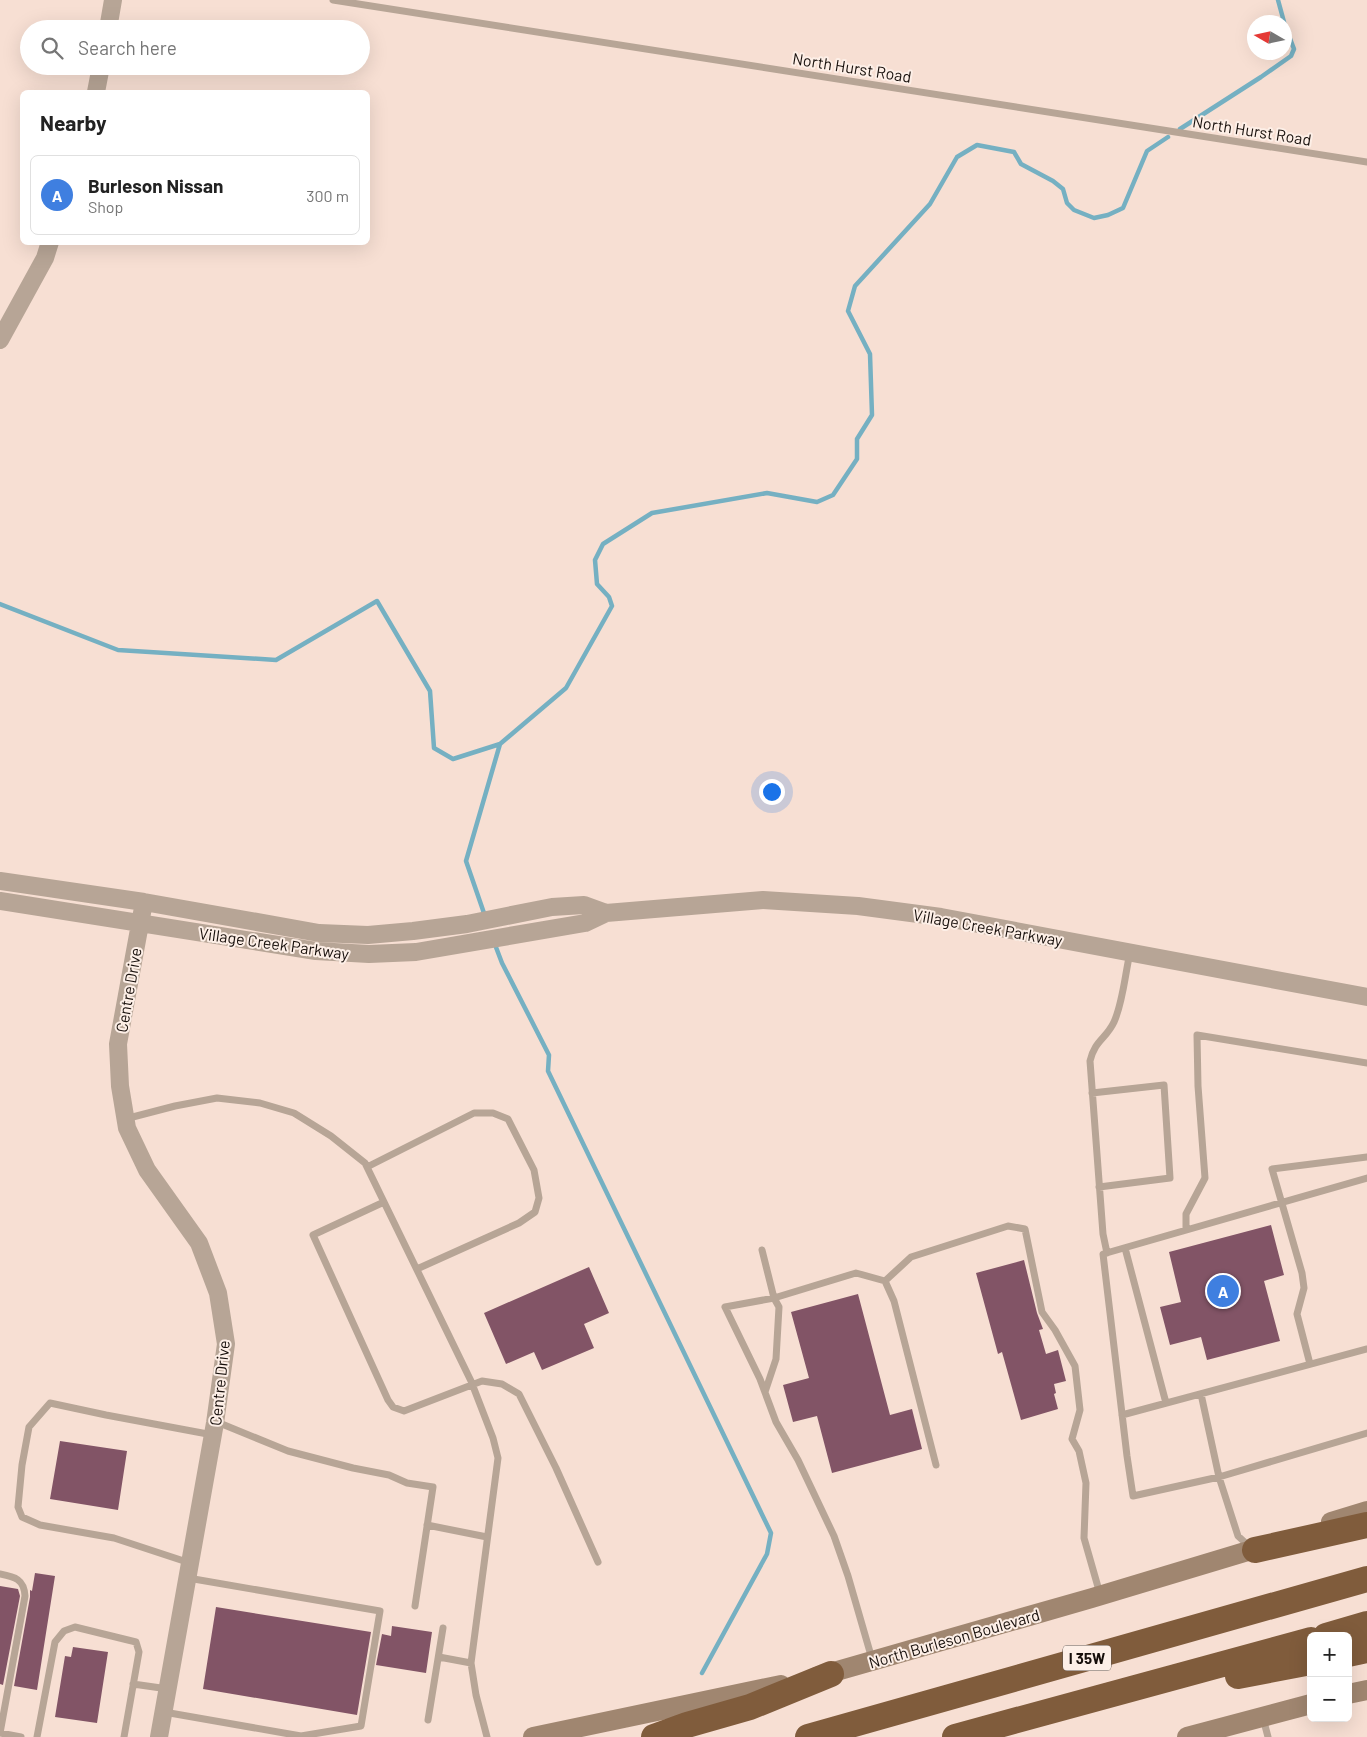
<!DOCTYPE html>
<html lang="en">
<head>
<meta charset="utf-8">
<style>
	:root { --surface:#fff; --page:#f2f2f2; --text:#222; --muted:#767676; --line:#e0e0e0; --accent:#a05b2f }
	body { margin:0; font-family:Barlow,sans-serif; background:var(--page); color:var(--text) }
	.controls { position:absolute; right:15px; bottom:15px; display:grid; overflow:hidden; border-radius:8px; box-shadow:0 5px 20px #0002 }
	.controls button { width:45px; height:45px; display:grid; place-items:center; padding:0; border:0; border-bottom:1px solid var(--line); background:var(--surface); color:var(--text); font:25px sans-serif }
	.compass { position:absolute; left:1247px; top:15px; width:45px; height:45px; border-radius:50%; background:var(--surface); box-shadow:0 5px 20px #0002; rotate:279deg }
	.you { position:absolute; left:771px; top:791px; width:18px; height:18px; margin:-12px; border:4px solid #fff; border-radius:50%; background:#1a73e8; box-shadow:0 0 0 8px #1a73e833 }
	.badge { display:grid; place-items:center; width:32px; height:32px; border-radius:50%; background:var(--accent); color:#fff; font-size:16px; font-weight:700 }
	.pin { position:absolute; translate:-50% -50%; border:2px solid #fff; box-shadow:0 1px 5px #0006 }
	.list { margin:0; padding:0; list-style:none }
	h2 { display:flex; justify-content:space-between; align-items:center; height:65px; margin:0; padding:0 20px; font-size:21px }
	h2 small { font-size:16px; font-weight:400; color:var(--muted) }
	.list li { display:grid; grid-template-columns:32px 1fr auto; gap:15px; align-items:center; box-sizing:border-box; height:80px; margin:0 10px 10px; padding:0 10px; border:1px solid var(--line); border-radius:8px }
	.list b { display:block; font-size:19px; white-space:nowrap }
	.list p { margin:0; font-size:16px; white-space:nowrap; color:var(--muted) }
	.list em { font-size:16px; font-style:normal; color:var(--muted) }
	.icon { flex:none; width:28px; height:28px; fill:none; stroke:currentColor; stroke-width:2; stroke-linecap:round; stroke-linejoin:round }
	.map { position:relative; flex:none; width:1367px; height:1737px; overflow:hidden }
	.search { position:absolute; background:var(--surface); box-shadow:0 5px 20px #0002; left:20px; top:20px; width:350px; height:55px; display:flex; align-items:center; gap:12px; box-sizing:border-box; padding:0 18px; border-radius:28px; color:var(--muted); font-size:19px }
	.panel { position:absolute; background:var(--surface); box-shadow:0 5px 20px #0002; left:20px; top:90px; width:350px; height:155px; border-radius:8px }
	.map>svg:first-child { display:block }
	.lines { fill:none; stroke-linecap:round; stroke-linejoin:round }
	.stream { stroke:#75b0c2; stroke-width:4.5 }
	.building { fill:#825466 }
	.service { stroke:#b7a596; stroke-width:7 }
	.tertiary { stroke:#b7a596; stroke-width:18 }
	.secondary { stroke:#a08670; stroke-width:20 }
	.motorway { stroke:#805c3c; stroke-width:26 }
	.labels { text-anchor:middle; dominant-baseline:central; stroke-width:4; stroke-linejoin:round; paint-order:stroke }
	.shield { fill:#fdefe7; stroke:#5c524d; stroke-width:1 }
	.shield-label { font-size:15px; font-weight:bold; fill:#170f0b }
	.street-label { font-size:16px; fill:#170f0b; stroke:#fdefe7 }
</style>
</head>
<body>
<div class="map">
<svg width="1367" height="1737" viewBox="0 0 1367 1737">
	<rect width="100%" height="100%" fill="#f7dfd3"/>
	<g class="lines">
		<path class="stream" d="M1278,0L1284,22
			M1180,129L1261,77L1291,56L1294,49L1284,23
			M0,604L118,650L276,660L377,601L430,691L434,748L453,759L500,744
			M485,916L466,861L500,744L566,688L612,606L609,597L597,584L595,560L603,544L652,513L767,493L817,502L833,495L857,459V439L872,415L870,354L848,311L855,286L930,204L957,157L977,145L1014,152L1021,164L1053,181L1063,189L1067,203L1074,210L1094,218L1108,215L1123,208L1147,151L1168,137
			M494,942L502,963L549,1055L548,1071L771,1533L767,1554L702,1673"/>
	</g>
	<path class="building" d="M1271,1225L1284,1275L1264,1281L1280,1341L1207,1360L1201,1337L1170,1345L1160,1307L1181,1302L1169,1252Z
		M1024,1260L1037,1313L1043,1329L1039,1330L1046,1354L1058,1350L1066,1381L1054,1384L1056,1393L1054,1394L1058,1409L1021,1420L1002,1352L998,1354L976,1273Z
		M589,1267L609,1313L584,1324L594,1348L542,1370L534,1352L506,1364L484,1313Z
		M858,1294L890,1415L912,1409L922,1449L832,1473L817,1416L793,1422L783,1385L809,1378L791,1312Z
		M60,1441L127,1451L118,1510L50,1499Z
		M35,1573L55,1576L37,1690L14,1686L30,1597V1590L32,1591Z
		M0,1586L18,1589L20,1596L3,1685L0,1684Z
		M216,1607L371,1632L357,1715L203,1689Z
		M392,1626L432,1632L426,1673L376,1665L382,1634L391,1636Z
		M73,1647L108,1652L97,1723L55,1717L65,1656L71,1657Z"/>
	<g class="lines">
		<path class="service" d="M333,0L1367,162
			M1092,1093L1164,1085L1170,1178L1099,1187
			M125,1119L175,1106L217,1098L260,1103L294,1113L331,1136L365,1163L471,1381L493,1438L498,1458L471,1663L476,1695L487,1737
			M367,1167L474,1113H493L508,1119L534,1170L539,1198L535,1212L519,1223L417,1269
			M1367,1178L1103,1254L1127,1456L1133,1496L1219,1477L1367,1433
			M384,1202L313,1235L388,1400L393,1407L404,1411L482,1381L502,1384L519,1394L556,1468L598,1562
			M1186,1230V1214L1205,1178L1198,1086L1197,1035L1367,1063
			M1125,1248L1166,1403
			M762,1250L774,1298L779,1307L776,1359L765,1392
			M1107,1253L1103,1234L1090,1061C1095,1040 1106,1039 1114,1022C1123,1002 1125,974 1130,953
			M885,1281L911,1257L1008,1226L1025,1229L1042,1312L1055,1330L1075,1366L1080,1410L1072,1439L1079,1451L1086,1483L1084,1538L1100,1594
			M1310,1364L1297,1314L1304,1288L1302,1273L1272,1169L1367,1157
			M1201,1394L1219,1477L1238,1536L1250,1547
			M1122,1415L1367,1349
			M217,1422L288,1451L353,1468L389,1475L407,1483L433,1487L415,1606
			M427,1525L487,1537
			M190,1563L114,1538L40,1525L22,1517L18,1507L22,1465L29,1427L50,1403L106,1415L213,1435
			M0,1574C15,1577 24,1579 25,1596L0,1733
			M439,1657L471,1663
			M872,1659L848,1576L834,1536L798,1460L776,1422L760,1379L725,1307L774,1298L856,1273L885,1281L894,1301L936,1465
			M133,1684L168,1689
			M164,1712L301,1736L361,1726L380,1611L188,1578
			M1263,1718L1268,1737
			M428,1720L443,1628
			M0,1733L21,1737
			M37,1737L55,1642L64,1631L75,1627L136,1642L139,1652L124,1737"/>
		<path class="tertiary" d="M108,29L113,0
			M96,92L101,66
			M0,340L45,258L50,242
			M0,881L144,902L319,933L368,935L413,931L467,924L552,907L584,905L606,913
			M0,901L316,951L369,954L416,952L585,923L606,913L763,900L858,906L941,917L1367,997
			M144,902L118,1044L120,1086L127,1128L147,1170L199,1243L218,1293L226,1344L215,1423L159,1737"/>
		<path class="secondary" d="M1331,1522L1367,1511
			M816,1677L1092,1598L1268,1545
			M1348,1694L1367,1690
			M533,1737L781,1685
			M1187,1737L1311,1704"/>
		<path class="motorway" d="M1255,1550L1367,1525
			M1326,1636L1367,1624
			M1348,1654L1367,1650
			M1238,1676L1311,1662
			M654,1737L687,1725L750,1707L831,1674
			M808,1737L1367,1579
			M955,1737L1311,1640"/>
	</g>
	<g class="labels">
		<rect class="shield" x="1063" y="1645.5" width="48" height="25" rx="4"/>
		<g class="shield-label">
			<text x="1087" y="1658">I 35W</text>
		</g>
		<g class="street-label">
			<text transform="translate(852 67) rotate(9)">North Hurst Road</text>
			<text transform="translate(1252 130) rotate(9)">North Hurst Road</text>
			<text transform="translate(988 927) rotate(10)">Village Creek Parkway</text>
			<text transform="translate(274 943) rotate(8)">Village Creek Parkway</text>
			<text transform="translate(128 990) rotate(-80)">Centre Drive</text>
			<text transform="translate(219 1383) rotate(-84)">Centre Drive</text>
			<text transform="translate(954 1638) rotate(-16)">North Burleson Boulevard</text>
		</g>
	</g>
</svg>
<div class="controls">
<button>+</button>
<button>−</button>
</div>
<svg class="compass" viewBox="-18 -18 36 36"><path d="M0-13l5 13h-10z" fill="#e53935"/><path d="M0 13l5-13h-10z" fill="#767676"/></svg>
<div class="you"></div>
<div class="pin badge" style="left:1223px;top:1291px;background:#3f7fe0">A</div>
<div class="search"><svg class="icon" aria-label="search" viewBox="0 0 24 24"><circle cx="10" cy="10" r="6"/><path d="M15 15l6 6"/></svg>Search here</div>
<section class="panel">
<h2>Nearby<small></small></h2>
<ul class="list">
<li><span class="badge" style="background:#3f7fe0">A</span><div><b>Burleson Nissan</b><p>Shop</p></div><em>300 m</em></li>
</ul>
</section>
</div>
</body>
</html>
